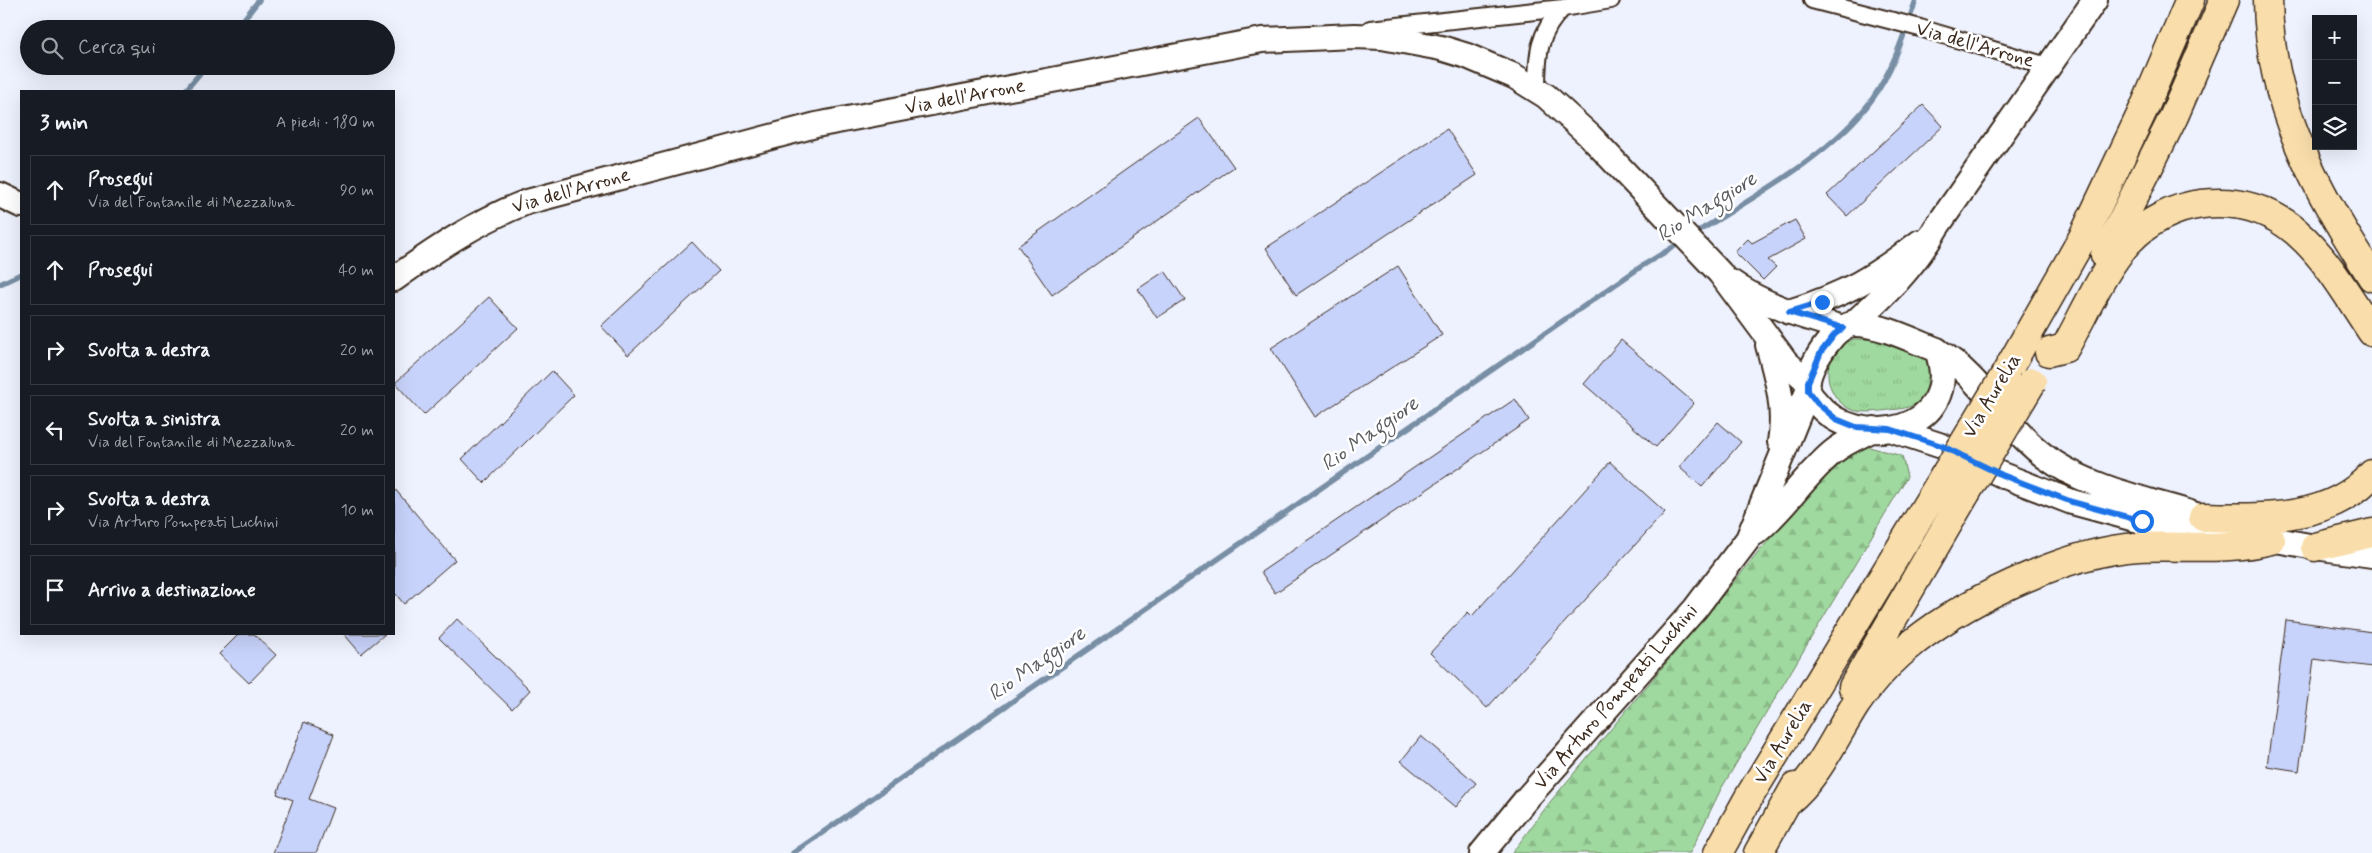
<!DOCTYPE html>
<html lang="it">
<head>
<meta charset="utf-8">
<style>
	:root { --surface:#171b24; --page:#20242c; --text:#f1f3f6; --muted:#9ea1a6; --line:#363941 }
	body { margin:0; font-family:Mynerve,sans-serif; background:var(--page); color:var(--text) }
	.controls { position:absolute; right:15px; top:15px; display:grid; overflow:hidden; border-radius:0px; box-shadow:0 5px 20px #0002 }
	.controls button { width:45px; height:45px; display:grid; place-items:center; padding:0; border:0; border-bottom:1px solid var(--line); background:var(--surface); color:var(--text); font:25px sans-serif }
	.stop { position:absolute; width:15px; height:15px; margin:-11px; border:4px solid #1a73e8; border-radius:50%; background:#fff }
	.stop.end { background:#1a73e8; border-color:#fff; box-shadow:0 1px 5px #0008 }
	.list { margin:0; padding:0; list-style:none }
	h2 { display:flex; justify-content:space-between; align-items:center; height:65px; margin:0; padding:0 20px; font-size:21px }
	h2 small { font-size:16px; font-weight:400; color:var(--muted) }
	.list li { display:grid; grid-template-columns:32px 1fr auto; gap:15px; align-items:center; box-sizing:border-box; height:70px; margin:0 10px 10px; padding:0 10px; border:1px solid var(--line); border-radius:0px }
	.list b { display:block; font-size:19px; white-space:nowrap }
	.list p { margin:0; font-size:16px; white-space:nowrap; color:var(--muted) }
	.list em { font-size:16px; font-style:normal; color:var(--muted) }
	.icon { flex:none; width:28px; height:28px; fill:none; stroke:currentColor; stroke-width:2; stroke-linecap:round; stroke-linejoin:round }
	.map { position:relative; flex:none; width:2372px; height:853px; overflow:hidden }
	.search { position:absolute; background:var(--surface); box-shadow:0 5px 20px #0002; left:20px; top:20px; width:375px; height:55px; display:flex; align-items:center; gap:12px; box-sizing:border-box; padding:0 18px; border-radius:28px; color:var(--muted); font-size:19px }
	.panel { position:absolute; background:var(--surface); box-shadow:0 5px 20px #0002; left:20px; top:90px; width:375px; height:545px; border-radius:0px }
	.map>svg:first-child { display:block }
	.grass { fill:url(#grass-tufts); stroke:#6d825e }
	.forest { fill:url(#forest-firs); stroke:#6d825e }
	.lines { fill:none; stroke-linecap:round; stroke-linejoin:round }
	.stream { stroke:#788ea4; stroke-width:5.5 }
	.building { fill:#c8d3fb; stroke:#3b2a1e }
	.street-casing { stroke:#3b2a1e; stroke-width:20 }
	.secondary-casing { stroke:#3b2a1e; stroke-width:28 }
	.highway-casing { stroke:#3b2a1e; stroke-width:31 }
	.street { stroke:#fff; stroke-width:16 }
	.secondary { stroke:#fff; stroke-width:24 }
	.highway { stroke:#f9deab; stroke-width:28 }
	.highway-bridge-casing { stroke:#3b2a1e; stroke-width:31; stroke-linecap:butt }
	.highway-bridge { stroke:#f9deab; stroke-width:28 }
	.route { stroke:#1a73e8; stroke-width:6 }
	.labels { text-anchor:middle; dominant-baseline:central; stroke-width:5; stroke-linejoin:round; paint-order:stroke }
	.street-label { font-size:20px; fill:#3b2a1e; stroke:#fff }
	.water-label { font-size:21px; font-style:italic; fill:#5a5c61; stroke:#fff }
</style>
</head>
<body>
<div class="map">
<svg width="2372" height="853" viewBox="0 0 2372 853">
	<defs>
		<pattern id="grass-tufts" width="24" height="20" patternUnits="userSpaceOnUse" patternTransform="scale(1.25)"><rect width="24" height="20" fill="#9fd99f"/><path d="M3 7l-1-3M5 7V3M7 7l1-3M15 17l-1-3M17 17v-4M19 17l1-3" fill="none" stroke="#8aba88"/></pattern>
		<pattern id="forest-firs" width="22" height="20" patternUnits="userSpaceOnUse" patternTransform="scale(1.25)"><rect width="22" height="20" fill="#9fd99f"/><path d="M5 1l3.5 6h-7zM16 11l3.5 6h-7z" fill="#8aba88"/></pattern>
	</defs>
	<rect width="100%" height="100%" fill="#eef2fe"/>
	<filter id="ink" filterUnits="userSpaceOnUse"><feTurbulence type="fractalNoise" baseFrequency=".02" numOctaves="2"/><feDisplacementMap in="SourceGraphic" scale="10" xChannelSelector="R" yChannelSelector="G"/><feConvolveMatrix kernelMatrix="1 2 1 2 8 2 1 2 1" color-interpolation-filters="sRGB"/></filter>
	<g filter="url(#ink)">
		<path class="grass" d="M1854,339C1868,339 1907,340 1917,348C1942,367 1932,406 1899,409C1885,410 1863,415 1850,409C1820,394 1820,348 1854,339Z"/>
		<path class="forest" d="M1862,445L1902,456L1907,477L1721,789L1690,853H1512L1550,802L1829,468Z"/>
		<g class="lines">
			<path class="stream" d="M236,29L259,0
				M185,91L206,66
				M1691,236C1750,199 1833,155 1873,98C1894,68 1904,34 1916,0
				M0,284L21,274
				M793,853L1642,266L1683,241"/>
		</g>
		<path class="building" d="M1923,105L1943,126L1847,216L1827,195Z
			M1199,118L1234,167L1052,295L1018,246Z
			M1447,129L1477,175L1296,295L1266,248Z
			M1795,220L1806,239L1768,260L1776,267L1763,280L1735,252L1748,239L1752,243Z
			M692,242L719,271L628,355L601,326Z
			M1398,266L1442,335L1315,417L1271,348Z
			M1165,271L1185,300L1157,318L1138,289Z
			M489,297L518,328L424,415L395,383Z
			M1621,340L1694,403L1656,447L1584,384Z
			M552,371L574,395L484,483L462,459Z
			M1515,399L1529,420L1275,593L1261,572Z
			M1718,422L1741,442L1702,487L1679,467Z
			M1610,462L1665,512L1487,708L1430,653L1468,612L1472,616Z
			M394,488L455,560L404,604L394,592Z
			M457,619L530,690L512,709L439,638Z
			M2286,620L2372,632V667L2314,659L2299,771L2267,766Z
			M239,634H254L276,655L249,683L219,654Z
			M344,634H385L361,654Z
			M304,722L334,734L309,799L333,808L316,853H273L293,800L277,794Z
			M1421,736L1476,783L1456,807L1401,761Z"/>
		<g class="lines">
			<defs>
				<path id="street" d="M1812,0L1920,28L2050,67
					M1370,29L1563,8L1611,0
					M1537,89C1537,56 1538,32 1563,8"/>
				<path id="secondary" d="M0,195L21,205
					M394,279C436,249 479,220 527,202L816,125L1262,40L1354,36L1382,37L1441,48L1467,56L1514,76L1546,96L1590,136L1720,273L1786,362L1808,382
					M1731,282C1764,306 1804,317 1843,328
					M1789,312C1847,294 1873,278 1920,242
					M1853,324C1886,294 1914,267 1936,228L2095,0
					M1768,345C1777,378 1786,408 1780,442
					M1937,350C1966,432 1856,454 1816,402C1813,399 1809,394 1808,389C1805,373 1823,347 1834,335C1839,330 1846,325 1853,324C1878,323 1914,341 1937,350L1938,351C1986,380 2008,435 2056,464C2086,483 2121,493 2155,503C2177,509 2199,514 2219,526
					M1890,429L1942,446L2002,475L2072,502L2142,521L2202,532L2227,531L2315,547L2372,555
					M1755,533C1784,510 1804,476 1833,452C1845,442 1860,436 1874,429
					M1482,853L1528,797L1695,609L1748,539L1808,391"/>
				<path id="highway" d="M2268,0C2269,107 2316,189 2372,277
					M2105,255L2174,116L2224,0
					M2049,352L2065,348C2085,313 2102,271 2129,241C2148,221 2175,207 2202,204C2293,193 2329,268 2372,332
					M2005,375L2082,239L2145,106L2190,0
					M2203,517C2262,518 2329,522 2372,474
					M2315,547L2372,533
					M1853,687L1966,493
					M1787,802C1819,776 1834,738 1856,704C1869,685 1884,668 1901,653C1956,604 2066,551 2139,547C2183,545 2228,551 2271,540
					M1718,853L1749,797L1943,478
					M1758,853L1795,787"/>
			</defs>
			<use href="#street" class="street-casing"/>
			<use href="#secondary" class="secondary-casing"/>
			<use href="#highway" class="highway-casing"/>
			<use href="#street" class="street"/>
			<use href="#secondary" class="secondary"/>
			<use href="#highway" class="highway"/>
			<defs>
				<path id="highway-bridge" d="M1943,478L2005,375
					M1966,493L2032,382"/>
			</defs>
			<use href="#highway-bridge" class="highway-bridge-casing"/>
			<use href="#highway-bridge" class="highway-bridge"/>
		</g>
	</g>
	<g class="lines" filter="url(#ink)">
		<path class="route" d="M1822,302L1789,312L1843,328L1835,334L1821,352L1808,382V391L1817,403L1836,419L1856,427L1890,429L1942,446L2002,475L2072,502L2142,521"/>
	</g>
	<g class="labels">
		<g class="street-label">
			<text transform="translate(1975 45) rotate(16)">Via dell'Arrone</text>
			<text transform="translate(965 97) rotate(-11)">Via dell'Arrone</text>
			<text transform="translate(571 191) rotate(-16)">Via dell'Arrone</text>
			<text transform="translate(1992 396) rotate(-59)">Via Aurelia</text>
			<text transform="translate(1616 697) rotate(-49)">Via Arturo Pompeati Luchini</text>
			<text transform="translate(1783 742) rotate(-59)">Via Aurelia</text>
		</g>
		<g class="water-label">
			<text transform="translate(1707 207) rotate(-32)">Rio Maggiore</text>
			<text transform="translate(1370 434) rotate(-35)">Rio Maggiore</text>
			<text transform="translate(1037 664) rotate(-35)">Rio Maggiore</text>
		</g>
	</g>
</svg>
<div class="controls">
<button>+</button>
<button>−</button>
<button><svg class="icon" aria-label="layers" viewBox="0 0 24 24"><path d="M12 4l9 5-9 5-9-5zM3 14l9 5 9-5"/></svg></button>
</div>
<div class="stop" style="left:2142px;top:521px"></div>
<div class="stop end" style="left:1822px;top:302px"></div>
<div class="search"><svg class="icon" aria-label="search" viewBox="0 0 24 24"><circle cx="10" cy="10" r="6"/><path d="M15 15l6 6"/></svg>Cerca qui</div>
<section class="panel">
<h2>3 min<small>A piedi · 180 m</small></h2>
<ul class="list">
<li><svg class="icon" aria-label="ahead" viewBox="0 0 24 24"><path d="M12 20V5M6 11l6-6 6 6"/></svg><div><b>Prosegui</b><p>Via del Fontanile di Mezzaluna</p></div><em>90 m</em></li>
<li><svg class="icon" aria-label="ahead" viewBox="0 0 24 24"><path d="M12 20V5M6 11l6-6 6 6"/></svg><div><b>Prosegui</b></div><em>40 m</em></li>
<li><svg class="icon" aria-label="right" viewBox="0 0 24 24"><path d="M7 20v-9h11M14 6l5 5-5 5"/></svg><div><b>Svolta a destra</b></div><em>20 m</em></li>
<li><svg class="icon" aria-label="left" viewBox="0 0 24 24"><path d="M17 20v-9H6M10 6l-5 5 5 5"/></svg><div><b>Svolta a sinistra</b><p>Via del Fontanile di Mezzaluna</p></div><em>20 m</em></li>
<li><svg class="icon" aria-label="right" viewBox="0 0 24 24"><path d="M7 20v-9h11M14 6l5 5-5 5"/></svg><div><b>Svolta a destra</b><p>Via Arturo Pompeati Luchini</p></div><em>10 m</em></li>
<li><svg class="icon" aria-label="arrive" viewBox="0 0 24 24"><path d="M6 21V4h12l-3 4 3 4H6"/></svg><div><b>Arrivo a destinazione</b></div></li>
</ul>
</section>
</div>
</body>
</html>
